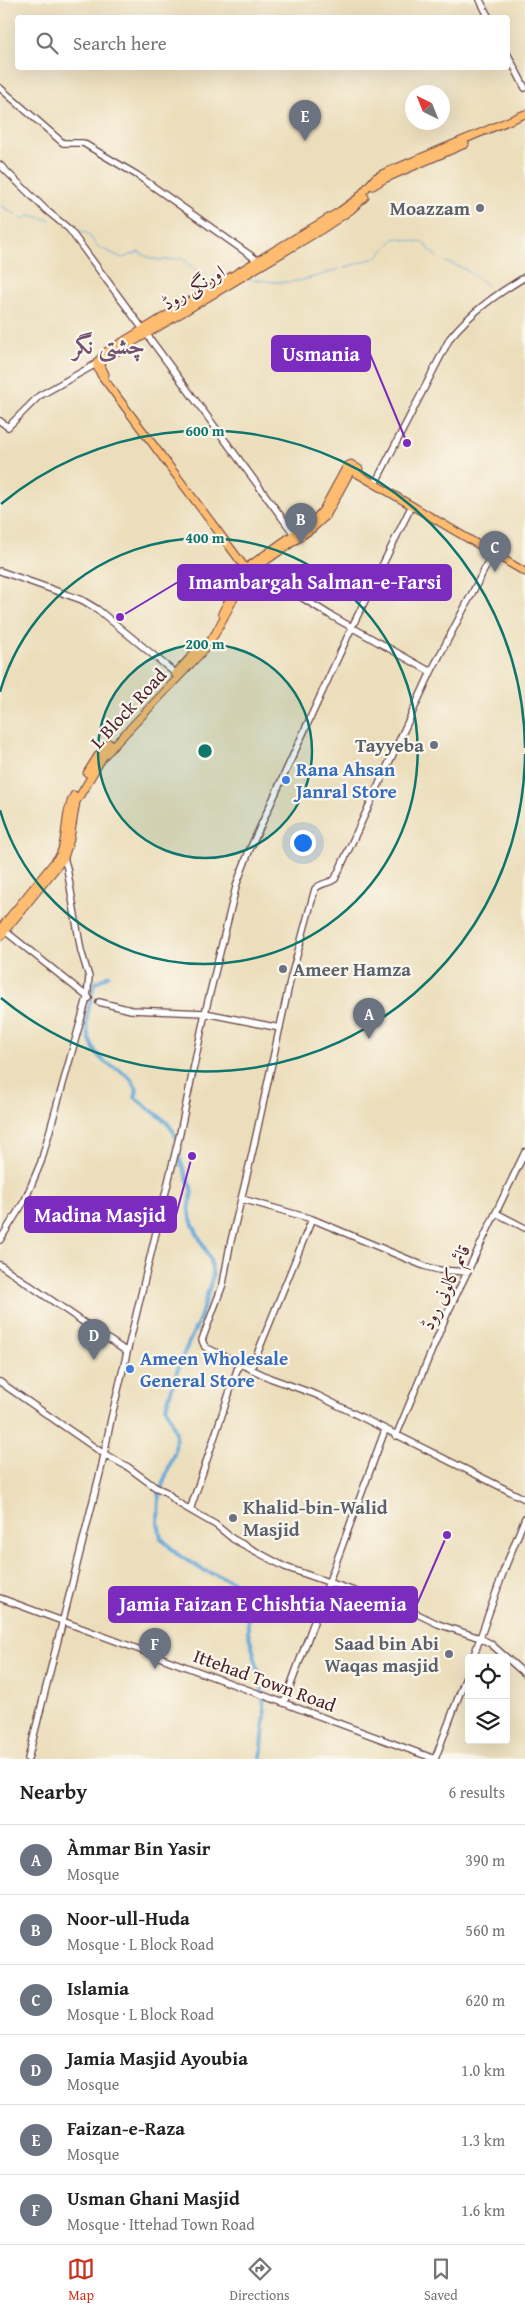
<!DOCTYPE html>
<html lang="en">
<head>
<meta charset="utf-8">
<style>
	:root { --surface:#fff; --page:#f6f6f6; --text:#222; --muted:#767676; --line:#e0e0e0; --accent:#c8321e }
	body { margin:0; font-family:"Gentium Book Plus",Amiri,serif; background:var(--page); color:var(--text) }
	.controls { position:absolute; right:15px; bottom:15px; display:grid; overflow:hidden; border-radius:5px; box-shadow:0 5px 20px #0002 }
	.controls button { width:45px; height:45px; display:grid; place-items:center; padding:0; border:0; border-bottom:1px solid var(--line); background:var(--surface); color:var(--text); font:25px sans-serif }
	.compass { position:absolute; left:405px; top:85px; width:45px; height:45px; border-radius:50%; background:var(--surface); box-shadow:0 5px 20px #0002; rotate:317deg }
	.you { position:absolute; left:302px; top:842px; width:18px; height:18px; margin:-12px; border:4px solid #fff; border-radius:50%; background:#1a73e8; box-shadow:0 0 0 8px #1a73e833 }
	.badge { display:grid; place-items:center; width:32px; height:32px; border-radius:50%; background:var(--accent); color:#fff; font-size:16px; font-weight:700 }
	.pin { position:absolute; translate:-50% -41px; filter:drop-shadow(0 1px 2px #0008) }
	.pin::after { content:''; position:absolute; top:26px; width:18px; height:15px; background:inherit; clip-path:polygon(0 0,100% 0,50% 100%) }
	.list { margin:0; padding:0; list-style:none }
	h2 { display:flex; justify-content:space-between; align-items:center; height:65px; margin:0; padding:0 20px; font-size:21px }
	h2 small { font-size:16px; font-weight:400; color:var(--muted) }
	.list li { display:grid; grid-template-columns:32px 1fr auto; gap:15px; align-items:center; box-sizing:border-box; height:70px; padding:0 20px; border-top:1px solid var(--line) }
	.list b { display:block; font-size:19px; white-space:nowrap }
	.list p { margin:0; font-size:16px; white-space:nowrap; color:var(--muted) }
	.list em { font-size:16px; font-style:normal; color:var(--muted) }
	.icon { flex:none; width:28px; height:28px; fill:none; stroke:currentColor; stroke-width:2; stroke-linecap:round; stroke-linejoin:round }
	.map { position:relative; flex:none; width:525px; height:1759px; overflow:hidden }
	.search { position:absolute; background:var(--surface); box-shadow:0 5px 20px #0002; left:15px; right:15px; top:15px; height:55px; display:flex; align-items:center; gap:12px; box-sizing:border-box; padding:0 18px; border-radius:5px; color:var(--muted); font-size:19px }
	.sheet { height:485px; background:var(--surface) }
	nav { display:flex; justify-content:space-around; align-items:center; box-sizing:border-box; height:70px; border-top:1px solid var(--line); background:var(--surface); font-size:14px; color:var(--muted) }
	nav a { display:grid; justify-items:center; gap:2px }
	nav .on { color:var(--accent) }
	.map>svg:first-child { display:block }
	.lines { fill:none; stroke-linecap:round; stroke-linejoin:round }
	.stream { stroke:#60a6d6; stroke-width:1 }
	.canal { stroke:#60a6d6; stroke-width:4 }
	.minor-casing { stroke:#623c41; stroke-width:8 }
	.major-casing { stroke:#623c41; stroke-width:9 }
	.minor { stroke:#fff; stroke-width:5.5 }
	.major { stroke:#fdbc6f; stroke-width:7 }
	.ring { fill:none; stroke:#0f766e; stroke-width:2.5 }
	.worship-dot { fill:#6b7280; stroke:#fbf7ec; stroke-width:2 }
	.shop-dot { fill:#3f7fe0; stroke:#fbf7ec; stroke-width:2 }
	.labels { text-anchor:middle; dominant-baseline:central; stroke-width:4.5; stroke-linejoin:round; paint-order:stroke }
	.worship-label { font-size:19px; font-weight:bold; fill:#5b616d; stroke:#fbf7ec; text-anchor:end }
	.street-label { font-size:19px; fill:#4a1f2b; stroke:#fbf7ec }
	.shop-label { font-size:19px; font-weight:bold; fill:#366cbe; stroke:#fbf7ec; text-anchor:start }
	.district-label { font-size:24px; font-weight:bold; fill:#735270; stroke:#fbf7ec }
	.centre { fill:#0f766e; stroke:#fbf7ec; stroke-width:2.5 }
	.ring-label { font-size:15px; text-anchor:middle; font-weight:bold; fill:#0f766e; stroke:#fbf7ec; stroke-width:4.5; stroke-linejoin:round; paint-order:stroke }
	.leader { fill:none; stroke:#7b2cbf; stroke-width:2 }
	.callout-dot { fill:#7b2cbf; stroke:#fbf7ec; stroke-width:2 }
	.callout { fill:#7b2cbf; stroke:#7b2cbf; stroke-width:2 }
	.callout-label { font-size:20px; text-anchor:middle; font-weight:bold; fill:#fff }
</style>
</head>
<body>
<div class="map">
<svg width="525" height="1759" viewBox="0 0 525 1759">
	<rect width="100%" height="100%" fill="#fbf7ec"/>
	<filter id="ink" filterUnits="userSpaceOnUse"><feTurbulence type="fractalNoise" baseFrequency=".02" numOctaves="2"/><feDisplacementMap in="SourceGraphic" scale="10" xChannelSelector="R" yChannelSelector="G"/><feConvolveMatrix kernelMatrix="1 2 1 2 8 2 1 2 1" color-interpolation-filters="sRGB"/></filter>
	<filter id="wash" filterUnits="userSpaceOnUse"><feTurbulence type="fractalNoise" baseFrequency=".0096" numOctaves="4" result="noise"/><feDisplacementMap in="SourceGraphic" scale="20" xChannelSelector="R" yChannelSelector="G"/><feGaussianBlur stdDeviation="1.12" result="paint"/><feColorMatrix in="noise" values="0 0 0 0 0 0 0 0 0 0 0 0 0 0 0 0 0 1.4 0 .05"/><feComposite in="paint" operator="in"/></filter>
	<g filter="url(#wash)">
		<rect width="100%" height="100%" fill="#ecdebb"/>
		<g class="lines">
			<path class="stream" d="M0,205L23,219L30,215L50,220
				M73,229L87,233L98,247L123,258L139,252C154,262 164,261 182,258L200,274L227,275
				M446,262L465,269L487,285
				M344,268L377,257L395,238L424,243L437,258
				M251,280C260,279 266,281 275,282C296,284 319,276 339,269
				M494,289L520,277"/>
			<path class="canal" d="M109,975L94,984C90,1008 81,1021 92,1045C95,1052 99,1058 106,1063C123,1073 127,1070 137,1090L135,1097C150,1113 173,1119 177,1142
				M178,1149L180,1160L192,1190L189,1213L193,1225L210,1259L213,1275L200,1318L180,1362L166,1407L176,1433L175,1451L159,1494L158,1523L161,1538L177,1554L203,1570L245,1586L247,1590L248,1632L261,1680L265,1714L261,1759"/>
		</g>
	</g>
	<g filter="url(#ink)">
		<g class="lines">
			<defs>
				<path id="minor" d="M480,0L489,18
					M508,55L525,88
					M0,88L63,143H83L137,175L257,260
					M0,165L46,210L69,229L294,534
					M0,421L8,427L39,396L96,364
					M377,480L450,338C471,312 497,294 525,277
					M494,551L431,672L335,879C328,884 320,883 315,889L290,981L252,1154L230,1245L223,1284L202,1340L205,1347L270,1378L317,1395L525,1499
					M254,568L330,615L431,672
					M0,571L82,600L97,609L175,673
					M5,931L89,998
					M99,1002L131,1010L205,1013L280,1028
					M242,1199L312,1219L424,1266L439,1270L468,1272
					M496,1213L525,1228
					M0,1240L25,1200L41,1162L87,998L89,977L81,951L67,868L64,858L61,856
					M0,1265L127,1352
					M251,1369L312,1219
					M0,1382L104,1454L128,1467L155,1487L166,1492L178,1503L216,1525L233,1539L285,1567L409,1610L438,1624L480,1638L491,1644L525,1674
					M396,1436L447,1314L525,1152
					M190,1510L239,1364
					M0,1598L435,1759
					M473,1658L504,1570L525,1518
					M284,1703L385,1430
					M28,1759L102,1465L111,1419L180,1133L205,1013L237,883L250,849L352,627L412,505
					M435,1759L469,1669"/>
				<path id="major" d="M373,186L384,179L465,144
					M105,374L101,366L103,360L108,357L321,230L351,210L365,197
					M247,570L101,375L97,367V362L107,351L340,211L358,198L375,178L382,174L525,114
					M222,613L246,568L314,520L323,510L347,466L351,464L359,469
					M175,674L198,649
					M87,773L99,754L109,743
					M0,929L60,855C68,836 64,813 74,795
					M0,937L64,858L70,839L76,802L103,757L204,650L215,634L247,574L313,528L326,516L351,470L525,572"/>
			</defs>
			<use href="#minor" class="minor-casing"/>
			<use href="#major" class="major-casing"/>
			<use href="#minor" class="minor"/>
			<use href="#major" class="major"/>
		</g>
	</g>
	<circle cx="205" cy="751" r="107" fill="#0f766e" fill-opacity=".12"/>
	<g class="ring">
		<circle cx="205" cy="751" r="107"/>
		<path d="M0 692A213 213 0 1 1 0 810"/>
		<path d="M525 754A320 320 0 0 1 1 998M1 504A320 320 0 0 1 525 748"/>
	</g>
	<g class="worship-dot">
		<circle cx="480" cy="208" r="5"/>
		<circle cx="434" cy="745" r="5"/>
		<circle cx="283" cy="969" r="5"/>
		<circle cx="233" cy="1518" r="5"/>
		<circle cx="449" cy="1654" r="5"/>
	</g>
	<g class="shop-dot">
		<circle cx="286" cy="780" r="5"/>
		<circle cx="130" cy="1369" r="5"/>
	</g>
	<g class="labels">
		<g class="worship-label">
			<text x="470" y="208">Moazzam</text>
			<text x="424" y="745">Tayyeba</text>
			<text x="293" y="969" text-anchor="start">Ameer Hamza</text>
			<text x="243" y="1507" text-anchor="start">Khalid-bin-Walid<tspan x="243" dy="22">Masjid</tspan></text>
			<text x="439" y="1643">Saad bin Abi<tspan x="439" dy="22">Waqas masjid</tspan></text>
		</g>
		<g class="street-label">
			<text transform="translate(193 287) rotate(-31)">اورنگی روڈ</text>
			<text transform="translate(128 708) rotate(-47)">L Block Road</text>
			<text transform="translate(445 1287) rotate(-65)">قائم کالونی روڈ</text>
			<text transform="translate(265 1680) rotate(20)">Ittehad Town Road</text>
		</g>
		<g class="shop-label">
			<text x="296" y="769">Rana Ahsan<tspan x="296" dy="22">Janral Store</tspan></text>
			<text x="140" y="1358">Ameen Wholesale<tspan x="140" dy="22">General Store</tspan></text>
		</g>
		<g class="district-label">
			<text x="109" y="345">چشتی نگر</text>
		</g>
	</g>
	<circle cx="205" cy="751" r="8" class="centre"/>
	<g class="ring-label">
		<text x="205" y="436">600 m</text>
		<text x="205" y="543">400 m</text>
		<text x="205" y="649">200 m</text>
	</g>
	<path class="leader" d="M407 443L370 354M120 617L178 582M192 1156L176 1215M447 1535L417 1604"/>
	<g class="callout-dot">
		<circle cx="407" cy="443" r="5"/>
		<circle cx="120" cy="617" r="5"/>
		<circle cx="192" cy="1156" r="5"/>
		<circle cx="447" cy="1535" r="5"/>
	</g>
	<g class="callout">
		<rect x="272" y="336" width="98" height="35" rx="5"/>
		<rect x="178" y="565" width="273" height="35" rx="5"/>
		<rect x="25" y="1197" width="151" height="35" rx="5"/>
		<rect x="109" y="1587" width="308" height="35" rx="5"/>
	</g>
	<g class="callout-label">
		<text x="321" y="361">Usmania</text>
		<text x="315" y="589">Imambargah Salman-e-Farsi</text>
		<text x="100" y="1222">Madina Masjid</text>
		<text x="263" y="1611">Jamia Faizan E Chishtia Naeemia</text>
	</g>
</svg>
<div class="controls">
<button><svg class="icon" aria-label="locate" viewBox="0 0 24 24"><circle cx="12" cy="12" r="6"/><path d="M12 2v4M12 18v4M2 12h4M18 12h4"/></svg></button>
<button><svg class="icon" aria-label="layers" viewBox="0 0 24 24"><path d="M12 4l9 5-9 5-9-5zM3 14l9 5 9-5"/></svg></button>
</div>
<svg class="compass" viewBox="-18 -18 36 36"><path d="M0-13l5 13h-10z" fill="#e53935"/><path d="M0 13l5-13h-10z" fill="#767676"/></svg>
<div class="you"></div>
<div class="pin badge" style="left:369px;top:1039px;background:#6b7280">A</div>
<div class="pin badge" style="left:301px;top:544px;background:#6b7280">B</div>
<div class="pin badge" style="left:495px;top:572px;background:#6b7280">C</div>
<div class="pin badge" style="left:94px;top:1360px;background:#6b7280">D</div>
<div class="pin badge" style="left:305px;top:141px;background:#6b7280">E</div>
<div class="pin badge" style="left:155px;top:1669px;background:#6b7280">F</div>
<div class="search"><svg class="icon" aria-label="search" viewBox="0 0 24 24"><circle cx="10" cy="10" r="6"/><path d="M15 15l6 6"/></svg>Search here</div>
</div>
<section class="sheet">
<h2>Nearby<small>6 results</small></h2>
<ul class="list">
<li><span class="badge" style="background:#6b7280">A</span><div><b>Àmmar Bin Yasir</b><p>Mosque</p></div><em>390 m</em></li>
<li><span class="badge" style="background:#6b7280">B</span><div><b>Noor-ull-Huda</b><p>Mosque · L Block Road</p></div><em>560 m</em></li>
<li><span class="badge" style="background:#6b7280">C</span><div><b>Islamia</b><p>Mosque · L Block Road</p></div><em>620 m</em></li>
<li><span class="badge" style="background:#6b7280">D</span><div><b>Jamia Masjid Ayoubia</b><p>Mosque</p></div><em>1.0 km</em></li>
<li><span class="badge" style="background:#6b7280">E</span><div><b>Faizan-e-Raza</b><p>Mosque</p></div><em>1.3 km</em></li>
<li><span class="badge" style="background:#6b7280">F</span><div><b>Usman Ghani Masjid</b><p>Mosque · Ittehad Town Road</p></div><em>1.6 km</em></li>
</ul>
</section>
<nav>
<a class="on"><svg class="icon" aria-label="map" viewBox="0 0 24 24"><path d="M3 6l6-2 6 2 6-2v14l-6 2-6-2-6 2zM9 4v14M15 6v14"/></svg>Map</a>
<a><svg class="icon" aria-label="directions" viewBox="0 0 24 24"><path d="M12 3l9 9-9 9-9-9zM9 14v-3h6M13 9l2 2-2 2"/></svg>Directions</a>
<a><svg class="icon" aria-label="saved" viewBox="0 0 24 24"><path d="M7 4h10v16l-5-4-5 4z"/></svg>Saved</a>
</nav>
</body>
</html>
